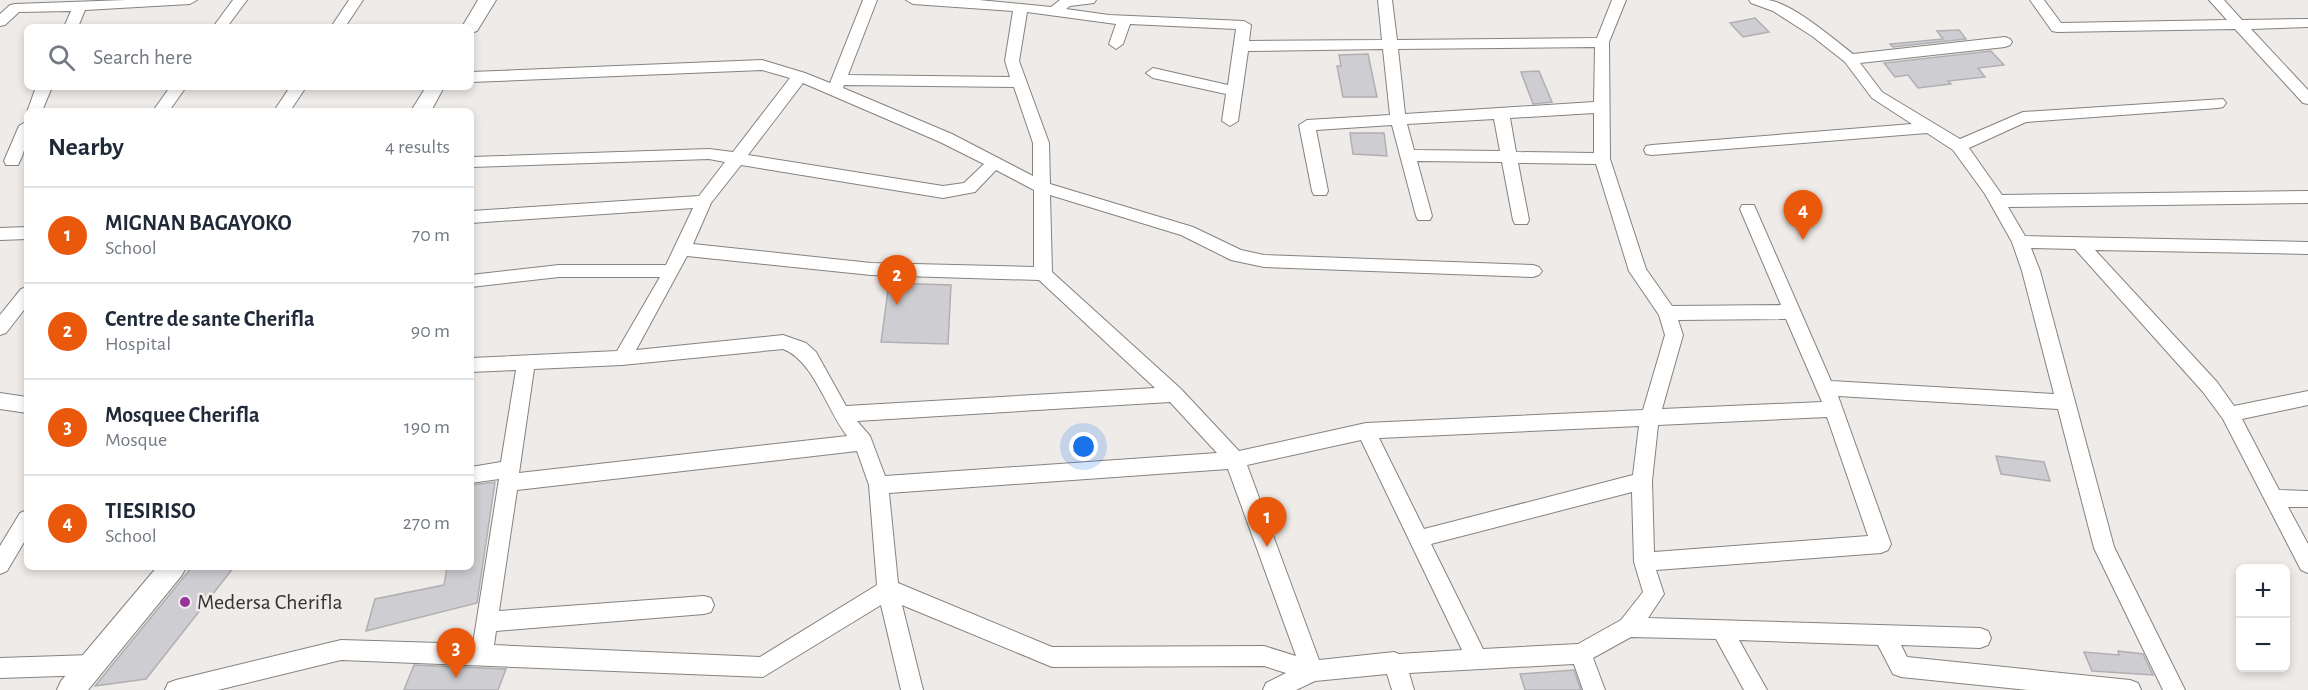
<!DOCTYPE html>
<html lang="en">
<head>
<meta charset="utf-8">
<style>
	:root { --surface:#fff; --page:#f6f6f7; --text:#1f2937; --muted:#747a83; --line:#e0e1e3; --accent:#ea580c }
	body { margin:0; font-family:"Alegreya Sans",sans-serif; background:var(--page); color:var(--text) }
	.controls { position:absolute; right:18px; bottom:18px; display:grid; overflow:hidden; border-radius:9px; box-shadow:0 3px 9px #0003 }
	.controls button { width:54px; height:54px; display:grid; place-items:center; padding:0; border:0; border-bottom:2px solid var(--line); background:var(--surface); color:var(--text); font:30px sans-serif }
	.you { position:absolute; left:1084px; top:447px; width:21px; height:21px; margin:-15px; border:4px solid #fff; border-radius:50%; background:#1a73e8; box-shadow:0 0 0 9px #1a73e833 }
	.badge { display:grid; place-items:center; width:39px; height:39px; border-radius:50%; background:var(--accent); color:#fff; font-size:20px; font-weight:700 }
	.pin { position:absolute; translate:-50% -50px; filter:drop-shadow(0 2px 3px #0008) }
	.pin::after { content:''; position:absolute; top:32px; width:21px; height:18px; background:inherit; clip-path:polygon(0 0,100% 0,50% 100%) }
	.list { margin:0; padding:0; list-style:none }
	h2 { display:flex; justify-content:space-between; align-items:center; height:78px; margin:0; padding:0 24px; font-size:26px }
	h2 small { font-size:20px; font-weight:400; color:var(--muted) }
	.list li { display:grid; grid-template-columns:39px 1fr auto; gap:18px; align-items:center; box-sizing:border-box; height:96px; padding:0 24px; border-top:2px solid var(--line) }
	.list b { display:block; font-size:22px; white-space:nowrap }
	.list p { margin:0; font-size:20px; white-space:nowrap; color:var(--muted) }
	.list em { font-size:20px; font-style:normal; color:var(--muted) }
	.icon { flex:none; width:33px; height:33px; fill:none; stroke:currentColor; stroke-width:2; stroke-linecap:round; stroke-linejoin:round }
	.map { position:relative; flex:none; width:2308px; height:690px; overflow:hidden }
	.search { position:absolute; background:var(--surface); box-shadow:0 3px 9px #0003; left:24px; top:24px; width:450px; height:66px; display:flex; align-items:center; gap:15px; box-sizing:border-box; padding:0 21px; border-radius:9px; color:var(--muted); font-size:22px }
	.panel { position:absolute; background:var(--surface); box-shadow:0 3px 9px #0003; left:24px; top:108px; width:450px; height:462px; border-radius:9px }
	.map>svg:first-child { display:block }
	.building { fill:#cecdd1; stroke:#b0afb3; stroke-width:1.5 }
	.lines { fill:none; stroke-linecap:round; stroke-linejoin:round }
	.minor-casing { stroke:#85827f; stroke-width:2 }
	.tertiary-casing { stroke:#85827f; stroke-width:2 }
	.minor { fill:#fff; fill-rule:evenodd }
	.tertiary { fill:#fff; fill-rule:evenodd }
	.poi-dot { fill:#97349b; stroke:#efebe8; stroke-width:2 }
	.labels { text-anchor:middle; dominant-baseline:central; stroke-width:5; stroke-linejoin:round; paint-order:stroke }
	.poi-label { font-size:22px; fill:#363433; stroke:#efebe8; text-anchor:start }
</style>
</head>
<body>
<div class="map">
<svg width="2308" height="690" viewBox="0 0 2308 690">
	<rect width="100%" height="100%" fill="#efebe8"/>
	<path class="building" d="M1755,18L1769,32L1743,37L1730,23Z
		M1959,30L1966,39L1893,47L1890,44L1943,39L1937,31Z
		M1991,51L2004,65L1978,68L1985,77L1948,81L1951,84L1918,88L1908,75L1895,77L1884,63Z
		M1368,54L1377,97H1343L1337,66H1341L1339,55Z
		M1539,71L1552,102L1533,104L1521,72Z
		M1350,133H1384L1387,156L1353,154Z
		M889,283L951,285L948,344L881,342Z
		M1996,456L2044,462L2050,481L2001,474Z
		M495,482L477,603L366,631L375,599L444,585L447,567H471V485Z
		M192,567H234L146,679L95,686Z
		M2118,651L2143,654L2153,675L2092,671L2084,652L2119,655Z
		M414,665L506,669L498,690H404Z
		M1574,670L1581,690H1525L1520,674Z"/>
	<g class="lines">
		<defs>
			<path id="minor" d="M126,0H197L190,4L85,10L78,27H64L71,11L19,12L5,25L0,26V14L10,5L15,4Z
				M233,0H247L227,27H213Z
				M349,0H363L345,27H331Z
				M863,0H877L848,75L1010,77L1005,61L1013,11L913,4L906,0H979L1051,7L1060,0H1096L1094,3L1070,6L1066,9L1109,15L1244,21L1251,25L1249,41L1382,40L1378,0H1392L1397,40L1597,38L1612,0H1626L1609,42L1610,159L1646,269L1672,306L1781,305L1740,209L1742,205H1754L1831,381L2054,394L2022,271L2012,242L1985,194L1953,150L1927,133L1652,155L1646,154L1644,150L1646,146L1652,145L1912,124L1872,98L1845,62L1812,36L1773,11L1751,3L1749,0C1755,0 1762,0 1768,0C1792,3 1834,39 1853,54L2005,37L2010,39L2012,42L2010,45L2005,47L1860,63L1882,92L1960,139L2023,112L2223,99L2226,103L2223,107L2218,108L2026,122L1969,148L2002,195L2308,191V203L2008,207L2025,236L2308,242V254L2095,250L2217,382L2234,406L2308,391V405L2242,419L2279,490L2308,491V507H2288L2308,544V573L2301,570L2223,419L2203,392L2075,249L2031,248L2040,271L2114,547L2185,690H2163L2094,548L2058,409L1838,396L1891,544L1888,550L1881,553L1656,570L1664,594L1648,618L1980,628L1988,631L1991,638L1988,645L1980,648L1901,645L1907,657L2130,680L2138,683L2141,690H2028L1901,677L1893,674L1878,645L1739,640L1767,690H1744L1716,639L1631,637L1593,658L1605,690H1583L1574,664L1409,673L1414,690H1392L1387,674L1315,681L1296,690H1263L1266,683L1286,673L1264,666L1052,667L902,605L923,690H901L881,605L763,677L341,660L218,690H165L168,683L176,680L341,640L473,644L499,479L471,483V467L501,462L516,370L471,372V358L617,351L660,277H559L471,287V275L559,265H666L693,208L471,223V211L699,196L725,162L709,159L471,167V157L709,149L733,152L790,78L762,70L471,82V72L762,60L805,73L830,83ZM1027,12L1116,24L1109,44L1116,49L1123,44L1130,24L1236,29L1228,85L1153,68L1146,73L1153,78L1226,94L1222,121L1230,126L1238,121L1248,51L1383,49L1390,115L1307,120L1299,125L1312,191L1314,195H1326L1328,191L1316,130L1392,125L1416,216L1418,220H1430L1432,216L1417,161L1502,162L1513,220L1515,224H1527L1529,220L1518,163L1596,164L1629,271L1659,315L1665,335L1643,410L1366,423L1239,451L1181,389L1052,272L1050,195L1181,235L1231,260L1264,267L1533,277L1539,275L1542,271L1539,267L1533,265L1264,255L1241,250L1193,227L1050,184L1049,143L1019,61ZM1595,47L1594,102L1405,114L1398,49ZM803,83L940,142L984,164L964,183L943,186L748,155ZM844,85L1014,87L1033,143V176L952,134L843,88ZM1594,113V153L1516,152L1510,118ZM1494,119L1500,151L1414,150L1407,124ZM741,165L943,198L975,192L996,170L1034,190V267L871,263L693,244L711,203ZM687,256L871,275L1039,280L1155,388L846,406L816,352L806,343L783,335L636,350ZM1786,319L1822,402L1662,409L1683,335L1678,320ZM783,349C813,360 827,410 847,436L519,473L534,369L622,365ZM1170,402L1217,453L885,476L870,436L857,421ZM1827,417L1868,536L1654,552L1652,481L1658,425ZM1639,426L1633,475L1424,529L1379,438ZM1361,440L1462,650L1399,654L1394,652L1319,660L1247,465ZM857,451L869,485L877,585L760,657L494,645L496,631L704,614L711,612L714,605L711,598L704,596L499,611L517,490ZM1228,469L1296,656L1264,646L1052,647L898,583L889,493ZM1632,492L1634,562L1643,592L1621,620L1578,644L1483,649L1431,544Z
				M2030,0H2044L2061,23L2227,20L2209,0H2224L2242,20L2308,19V27L2251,29L2308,90V104L2303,103L2235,29L2057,32L2052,31Z
				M36,87H52L42,111L27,112Z
				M170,87H186L169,111H153Z
				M290,87H306L290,111H274Z
				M27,121C27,138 26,150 18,165H6L4,161L19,126Z
				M27,227V239L0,240V228Z
				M27,287V306L6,333L0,335V315L21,289Z
				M0,393L27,397V413L0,409Z
				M27,510V537L7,571L0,574V546L20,513Z
				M91,655L99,658L102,665L99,672L91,675L0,678V658Z"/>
			<path id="tertiary" d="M478,0H496L477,31L471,33V27H462Z
				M426,87H444L431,111H411Z
				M157,567H186L182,575L88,690H57L61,681Z"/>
		</defs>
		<use href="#minor" class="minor-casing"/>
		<use href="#tertiary" class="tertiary-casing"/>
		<use href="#minor" class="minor"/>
		<use href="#tertiary" class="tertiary"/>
	</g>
	<circle class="poi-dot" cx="185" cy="602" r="6"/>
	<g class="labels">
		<g class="poi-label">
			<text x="197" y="602">Medersa Cherifla</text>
		</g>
	</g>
</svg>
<div class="controls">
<button>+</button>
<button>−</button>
</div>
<div class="you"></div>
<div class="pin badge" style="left:1267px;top:547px">1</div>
<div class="pin badge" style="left:897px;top:305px">2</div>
<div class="pin badge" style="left:456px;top:678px">3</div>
<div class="pin badge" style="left:1803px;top:240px">4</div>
<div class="search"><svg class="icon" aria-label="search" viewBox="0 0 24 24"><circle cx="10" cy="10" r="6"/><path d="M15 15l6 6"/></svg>Search here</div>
<section class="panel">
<h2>Nearby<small>4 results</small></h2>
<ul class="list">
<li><span class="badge">1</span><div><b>MIGNAN BAGAYOKO</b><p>School</p></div><em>70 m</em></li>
<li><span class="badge">2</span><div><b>Centre de sante Cherifla</b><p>Hospital</p></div><em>90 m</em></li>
<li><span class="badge">3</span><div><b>Mosquee Cherifla</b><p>Mosque</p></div><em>190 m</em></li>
<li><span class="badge">4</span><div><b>TIESIRISO</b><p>School</p></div><em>270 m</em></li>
</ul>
</section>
</div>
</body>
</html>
